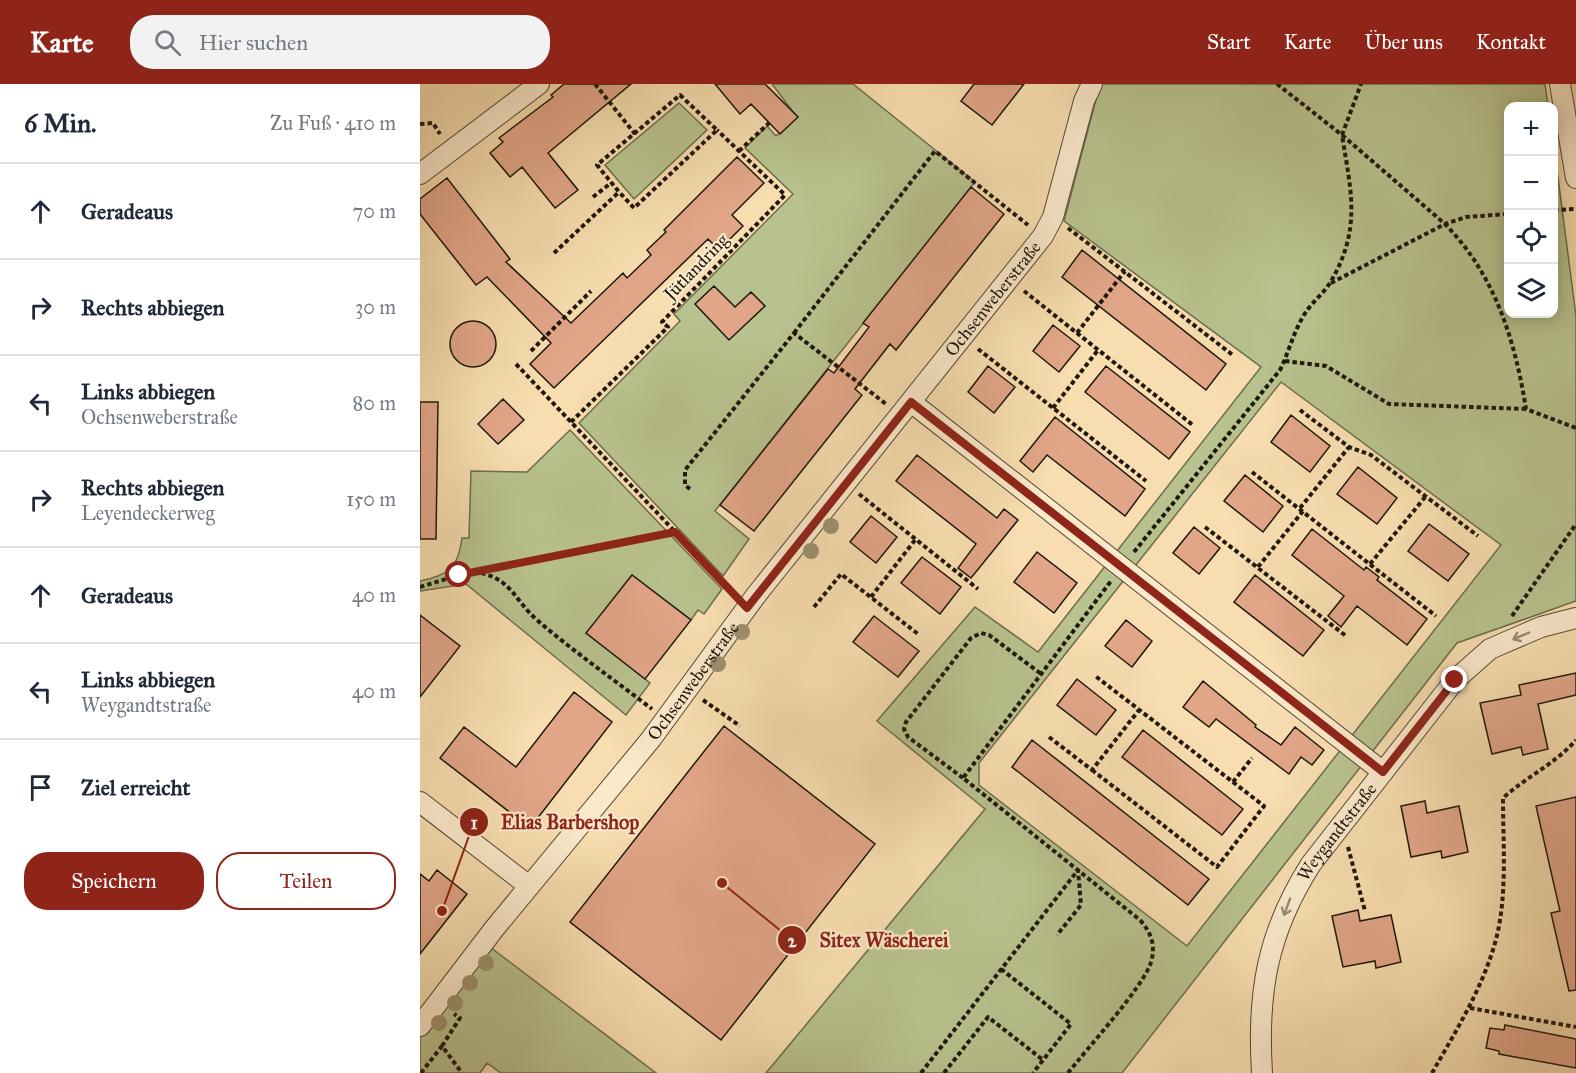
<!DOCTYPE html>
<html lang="de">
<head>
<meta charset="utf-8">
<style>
	:root { --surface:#fff; --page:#f2f2f3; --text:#1f2937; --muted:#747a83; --line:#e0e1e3; --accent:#8f2418 }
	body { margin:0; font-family:"IM FELL Great Primer",serif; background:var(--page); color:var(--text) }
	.controls { position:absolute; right:18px; top:18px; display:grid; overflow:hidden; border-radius:12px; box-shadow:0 3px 15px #0003 }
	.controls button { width:54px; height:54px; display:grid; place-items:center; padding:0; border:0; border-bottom:2px solid var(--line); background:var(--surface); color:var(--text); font:30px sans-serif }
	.stop { position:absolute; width:18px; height:18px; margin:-14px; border:4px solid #8f2418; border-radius:50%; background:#fff }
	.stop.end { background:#8f2418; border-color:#fff; box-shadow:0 2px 6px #0008 }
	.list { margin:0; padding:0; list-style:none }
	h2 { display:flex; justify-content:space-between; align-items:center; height:78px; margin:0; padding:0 24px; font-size:26px }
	h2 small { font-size:20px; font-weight:400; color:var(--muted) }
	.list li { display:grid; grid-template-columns:39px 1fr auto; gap:18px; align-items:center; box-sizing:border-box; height:96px; padding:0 24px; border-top:2px solid var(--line) }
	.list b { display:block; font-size:22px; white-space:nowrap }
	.list p { margin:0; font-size:20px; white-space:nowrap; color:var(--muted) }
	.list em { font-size:20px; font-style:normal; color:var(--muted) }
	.actions { display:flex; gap:12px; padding:18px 24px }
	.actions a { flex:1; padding:14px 0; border:2px solid var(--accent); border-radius:24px; text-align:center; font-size:21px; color:var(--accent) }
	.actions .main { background:var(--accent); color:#fff }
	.icon { flex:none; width:33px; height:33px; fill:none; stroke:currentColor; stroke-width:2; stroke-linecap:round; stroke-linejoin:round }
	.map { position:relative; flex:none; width:1156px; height:989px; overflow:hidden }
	header { display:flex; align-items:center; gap:36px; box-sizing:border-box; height:84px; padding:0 30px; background:var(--accent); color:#fff }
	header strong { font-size:28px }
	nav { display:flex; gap:33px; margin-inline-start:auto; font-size:21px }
	.search { width:420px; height:54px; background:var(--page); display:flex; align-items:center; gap:15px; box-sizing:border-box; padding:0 21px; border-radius:24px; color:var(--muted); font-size:22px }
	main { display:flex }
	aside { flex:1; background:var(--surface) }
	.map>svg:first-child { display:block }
	.green { fill:#b8c28e; stroke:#6c6c4e; stroke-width:1.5; fill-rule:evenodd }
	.building { fill:#e1a688; stroke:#1f170d; stroke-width:1.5 }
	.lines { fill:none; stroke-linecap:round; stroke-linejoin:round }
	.street-casing { stroke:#554836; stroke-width:22 }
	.path { stroke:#1f170d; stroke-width:4; stroke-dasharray:4.5 3; stroke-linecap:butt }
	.street { stroke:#fae9cb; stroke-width:20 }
	.tree { fill:#9e916f }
	.oneway { stroke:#978a76 }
	.route { stroke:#8f2418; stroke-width:8 }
	.labels { text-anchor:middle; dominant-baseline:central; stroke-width:4.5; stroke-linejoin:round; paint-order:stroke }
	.street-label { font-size:18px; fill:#1f170d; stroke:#fae9cb }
	.leader { fill:none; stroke:#8f2418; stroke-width:2 }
	.callout-dot { fill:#8f2418; stroke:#fae9cb; stroke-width:2 }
	.mark-label { font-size:18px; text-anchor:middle; font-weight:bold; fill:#fff }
	.callout-label { font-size:20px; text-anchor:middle; font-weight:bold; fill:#8f2418; stroke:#fae9cb; stroke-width:4.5; stroke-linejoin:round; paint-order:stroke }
</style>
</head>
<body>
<header>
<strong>Karte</strong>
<div class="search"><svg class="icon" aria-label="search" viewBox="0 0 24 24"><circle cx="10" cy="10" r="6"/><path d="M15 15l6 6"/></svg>Hier suchen</div>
<nav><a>Start</a><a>Karte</a><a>Über uns</a><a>Kontakt</a></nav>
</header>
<main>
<aside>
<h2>6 Min.<small>Zu Fuß · 410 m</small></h2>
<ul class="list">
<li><svg class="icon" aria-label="ahead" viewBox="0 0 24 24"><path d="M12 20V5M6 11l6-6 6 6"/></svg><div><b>Geradeaus</b></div><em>70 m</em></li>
<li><svg class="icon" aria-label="right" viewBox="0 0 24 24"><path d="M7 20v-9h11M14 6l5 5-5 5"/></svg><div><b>Rechts abbiegen</b></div><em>30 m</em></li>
<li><svg class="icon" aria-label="left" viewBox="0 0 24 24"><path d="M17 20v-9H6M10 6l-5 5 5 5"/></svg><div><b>Links abbiegen</b><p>Ochsenweberstraße</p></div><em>80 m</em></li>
<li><svg class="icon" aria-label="right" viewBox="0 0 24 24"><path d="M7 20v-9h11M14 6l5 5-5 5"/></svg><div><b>Rechts abbiegen</b><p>Leyendeckerweg</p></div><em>150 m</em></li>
<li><svg class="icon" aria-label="ahead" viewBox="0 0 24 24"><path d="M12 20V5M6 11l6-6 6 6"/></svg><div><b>Geradeaus</b></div><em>40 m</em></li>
<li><svg class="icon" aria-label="left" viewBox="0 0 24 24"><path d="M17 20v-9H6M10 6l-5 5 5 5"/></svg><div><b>Links abbiegen</b><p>Weygandtstraße</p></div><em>40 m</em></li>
<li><svg class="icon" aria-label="arrive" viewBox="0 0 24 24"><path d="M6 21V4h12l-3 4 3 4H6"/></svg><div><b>Ziel erreicht</b></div></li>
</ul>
<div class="actions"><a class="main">Speichern</a><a>Teilen</a></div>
</aside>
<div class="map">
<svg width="1156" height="989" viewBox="0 0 1156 989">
	<rect width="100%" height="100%" fill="#f7ddaf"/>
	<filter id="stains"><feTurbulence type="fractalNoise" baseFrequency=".00333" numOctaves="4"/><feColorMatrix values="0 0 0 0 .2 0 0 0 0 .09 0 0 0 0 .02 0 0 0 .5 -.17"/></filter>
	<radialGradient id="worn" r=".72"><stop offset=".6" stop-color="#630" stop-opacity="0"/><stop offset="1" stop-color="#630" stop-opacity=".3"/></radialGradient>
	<path class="green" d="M352,0H433L555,98L295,427L329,455L303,492L159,339L260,237L254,230L373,110L325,64L347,42L356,52L377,33Z
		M680,0H1125L1128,22H1088V230H1134V63L1156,232V517L1037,559L702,989H346L565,725L457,637L555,523L618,568L841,283L644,137ZM861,298L1081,461L767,862L559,701V679Z
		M259,19L287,46L214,115L185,81Z
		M150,346L302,505L284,530L278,526L271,536L212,491L167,549L230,599L206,631L46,500L0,507V497C29,491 38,484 42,454H49L51,387L107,388Z
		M70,863L236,989H81L67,979L60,989H0V951Z"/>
	<path class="building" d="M144,0H211L128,69L158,106L135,124L102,83L90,93L70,69L83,58L79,54L133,13L131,11Z
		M295,0H345L378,33L360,50L331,20L320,30Z
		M554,0H604L572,41L541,17Z
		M317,73L344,99L312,131L323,142L299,166L288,155L134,304L110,280L131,259L67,193L56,201L0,130V115L27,94L90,175L86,178L151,239L203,189L207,194L231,171L227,166L246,148L244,146Z
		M551,103L584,130L476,266L470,260L435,305L442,311L334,447L300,421L408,285L414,289L449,243L443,239Z
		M662,166L806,280L786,306L642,193Z
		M294,202L315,223L331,208L345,222L309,256L275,220Z
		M30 260a23 23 0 1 1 46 0a23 23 0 1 1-46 0Z
		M633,241L660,262L639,288L613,267Z
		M568,282L595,303L574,329L548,308Z
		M686,282L770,348L749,375L665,308Z
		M83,315L104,336L78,360L58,340Z
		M0,318H18L16,455H0Z
		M871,331L910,362L890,388L851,358Z
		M635,333L725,405L705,432L627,371L613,388L600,377Z
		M497,371L577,434L584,425L598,436L551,494L538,484L556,460L476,397Z
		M938,383L977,414L957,440L917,410Z
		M825,391L863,422L843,448L804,417Z
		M451,432L477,453L456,479L430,458Z
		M1009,440L1049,470L1028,497L988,467Z
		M774,443L800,464L779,490L753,469Z
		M892,445L944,486L946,483L959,493L957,496L1007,535L987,561L937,522L921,543L908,532L924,512L872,471Z
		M617,468L657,499L634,529L594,498Z
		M502,473L541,503L520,530L481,499Z
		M212,491L271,536L225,595L166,549Z
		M835,491L904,546L883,572L814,518Z
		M0,531L40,562L0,613Z
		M454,532L499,567L478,593L433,558Z
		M706,536L732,557L712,583L685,562Z
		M1156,589V611L1118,620L1128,665L1103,671L1101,663L1072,670L1060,619L1101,611L1099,601Z
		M657,595L696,626L676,651L637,621Z
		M783,597L836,641L835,643L861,661L875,643L904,666L892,681L881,673L869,690L796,635L789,643L763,623Z
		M154,608L192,638L110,744L20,674L44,643L96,683Z
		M304,642L455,760L301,956L150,838Z
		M723,646L823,725L802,751L702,673Z
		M612,656L789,795L768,821L592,683Z
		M1156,713V906L1149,907L1131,829L1140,827L1116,722Z
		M1005,717L1007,729L1039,722L1048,768L1022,774L1021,767L991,773L981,722Z
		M17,786L47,810L0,870V790L9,797Z
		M938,826L940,837L971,831L981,878L956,884L955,877L923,883L912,832Z
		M1085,941L1156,955V984L1079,970V967L1066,964L1070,944L1084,946Z"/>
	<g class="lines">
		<defs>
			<g id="street">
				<path d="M1140,0L1156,94"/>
				<path d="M0,90L119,0"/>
				<path d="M491,318L963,688"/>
				<path d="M0,718L109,802"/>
				<path id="s1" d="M0,942L74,845L231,655L337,510L623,152L633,133L664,17L672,0"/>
				<path id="s2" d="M842,989C837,909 847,849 891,780L1035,596L1070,565L1121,543L1156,534"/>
			</g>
		</defs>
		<use href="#street" class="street-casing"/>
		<path class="path" d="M175,0L215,50
			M857,0L922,51L941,0
			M0,40L13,39L20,50
			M319,67L349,39
			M173,113L191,99
			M1134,126L1156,125
			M648,144L814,272
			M134,169L199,108L177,81L260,11L297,46L214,124L199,108
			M911,199L1025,140C1075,191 1095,256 1106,325L1156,344
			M604,207L774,342
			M374,249L515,67L608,141
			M657,249L705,187
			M558,265L726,397
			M111,267L171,207
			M865,277L906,282L969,320L1106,325
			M96,280L314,510
			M633,324L678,266
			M880,326L929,363L951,371L1058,452
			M151,338L248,243L242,238L365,111L297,46
			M832,388L1016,532
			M270,405L265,401V386L374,249L466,320
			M439,410L558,505
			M880,424L929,363
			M785,443L926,552
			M714,468L860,286C869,268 873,249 884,231C891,219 903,210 910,199C942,145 931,108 922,51L1025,140L1046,133L1088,130
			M950,480L1006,412
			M838,483L883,427
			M61,489C92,496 95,517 117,536C153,567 193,595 232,625
			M0,503L39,491L254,448
			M451,513L495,456
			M394,523L421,490L498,550
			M1092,532L1156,440
			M283,616L320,642
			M629,653L672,686L719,626
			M672,686L797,783L844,722L674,591
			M543,694L488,653L484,645L486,638L551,554L561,549L569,551L620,589
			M813,698L832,674
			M928,763L945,827
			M581,885L651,940L613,989
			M1050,924L1156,943
			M22,962L40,934L34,930
			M1,989L22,962L42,989
			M501,989L658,786L661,821L637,851
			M524,989L568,933L623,976
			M648,989C665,967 725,901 731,878C736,862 731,848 720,836L543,694L691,497
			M1012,989C1037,945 1067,897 1078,847C1087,804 1083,758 1083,714C1106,693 1135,680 1156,656"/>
		<use href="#street" class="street"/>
	</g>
	<g class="tree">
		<circle cx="411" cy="442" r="8"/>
		<circle cx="391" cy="467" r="8"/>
		<circle cx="322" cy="548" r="8"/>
		<circle cx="298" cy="580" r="8"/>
		<circle cx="66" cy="879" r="8"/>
		<circle cx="50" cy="899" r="8"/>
		<circle cx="35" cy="919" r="8"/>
		<circle cx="19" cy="939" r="8"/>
	</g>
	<defs><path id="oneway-shaft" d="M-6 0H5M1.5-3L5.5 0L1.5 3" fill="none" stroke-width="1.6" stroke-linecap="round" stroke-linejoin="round" transform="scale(1.5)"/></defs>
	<g class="oneway">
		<use href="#oneway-shaft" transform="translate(1101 552) rotate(157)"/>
		<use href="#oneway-shaft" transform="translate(867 823) rotate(110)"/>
	</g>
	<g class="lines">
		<path class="route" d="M39,491L255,448L327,524L491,318L963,688L1035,596"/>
	</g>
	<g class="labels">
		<g class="street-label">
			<text transform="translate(276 183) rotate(-46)">Jütlandring</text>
			<text stroke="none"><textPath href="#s1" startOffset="926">Ochsenweberstraße</textPath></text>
			<text stroke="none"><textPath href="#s1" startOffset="440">Ochsenweberstraße</textPath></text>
			<text stroke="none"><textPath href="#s2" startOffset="260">Weygandtstraße</textPath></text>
		</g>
	</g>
	<path class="leader" d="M22 827L54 738M302 799L372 856"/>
	<g class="callout-dot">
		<circle cx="22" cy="827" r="6"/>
		<circle cx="302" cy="799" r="6"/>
		<circle cx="54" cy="738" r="15"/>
		<circle cx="372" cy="856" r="15"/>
	</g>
	<g class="mark-label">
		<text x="54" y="745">1</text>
		<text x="372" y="863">2</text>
	</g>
	<g class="callout-label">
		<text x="150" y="745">Elias Barbershop</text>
		<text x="464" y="863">Sitex Wäscherei</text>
	</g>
	<rect width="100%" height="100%" filter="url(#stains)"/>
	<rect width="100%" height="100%" fill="url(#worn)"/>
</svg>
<div class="controls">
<button>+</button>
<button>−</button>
<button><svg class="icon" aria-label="locate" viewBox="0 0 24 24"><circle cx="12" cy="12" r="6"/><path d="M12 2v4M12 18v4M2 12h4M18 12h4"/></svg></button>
<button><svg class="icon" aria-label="layers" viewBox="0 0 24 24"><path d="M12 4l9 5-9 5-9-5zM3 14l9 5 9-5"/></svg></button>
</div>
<div class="stop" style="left:39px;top:491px"></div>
<div class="stop end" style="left:1035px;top:596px"></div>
</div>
</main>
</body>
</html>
